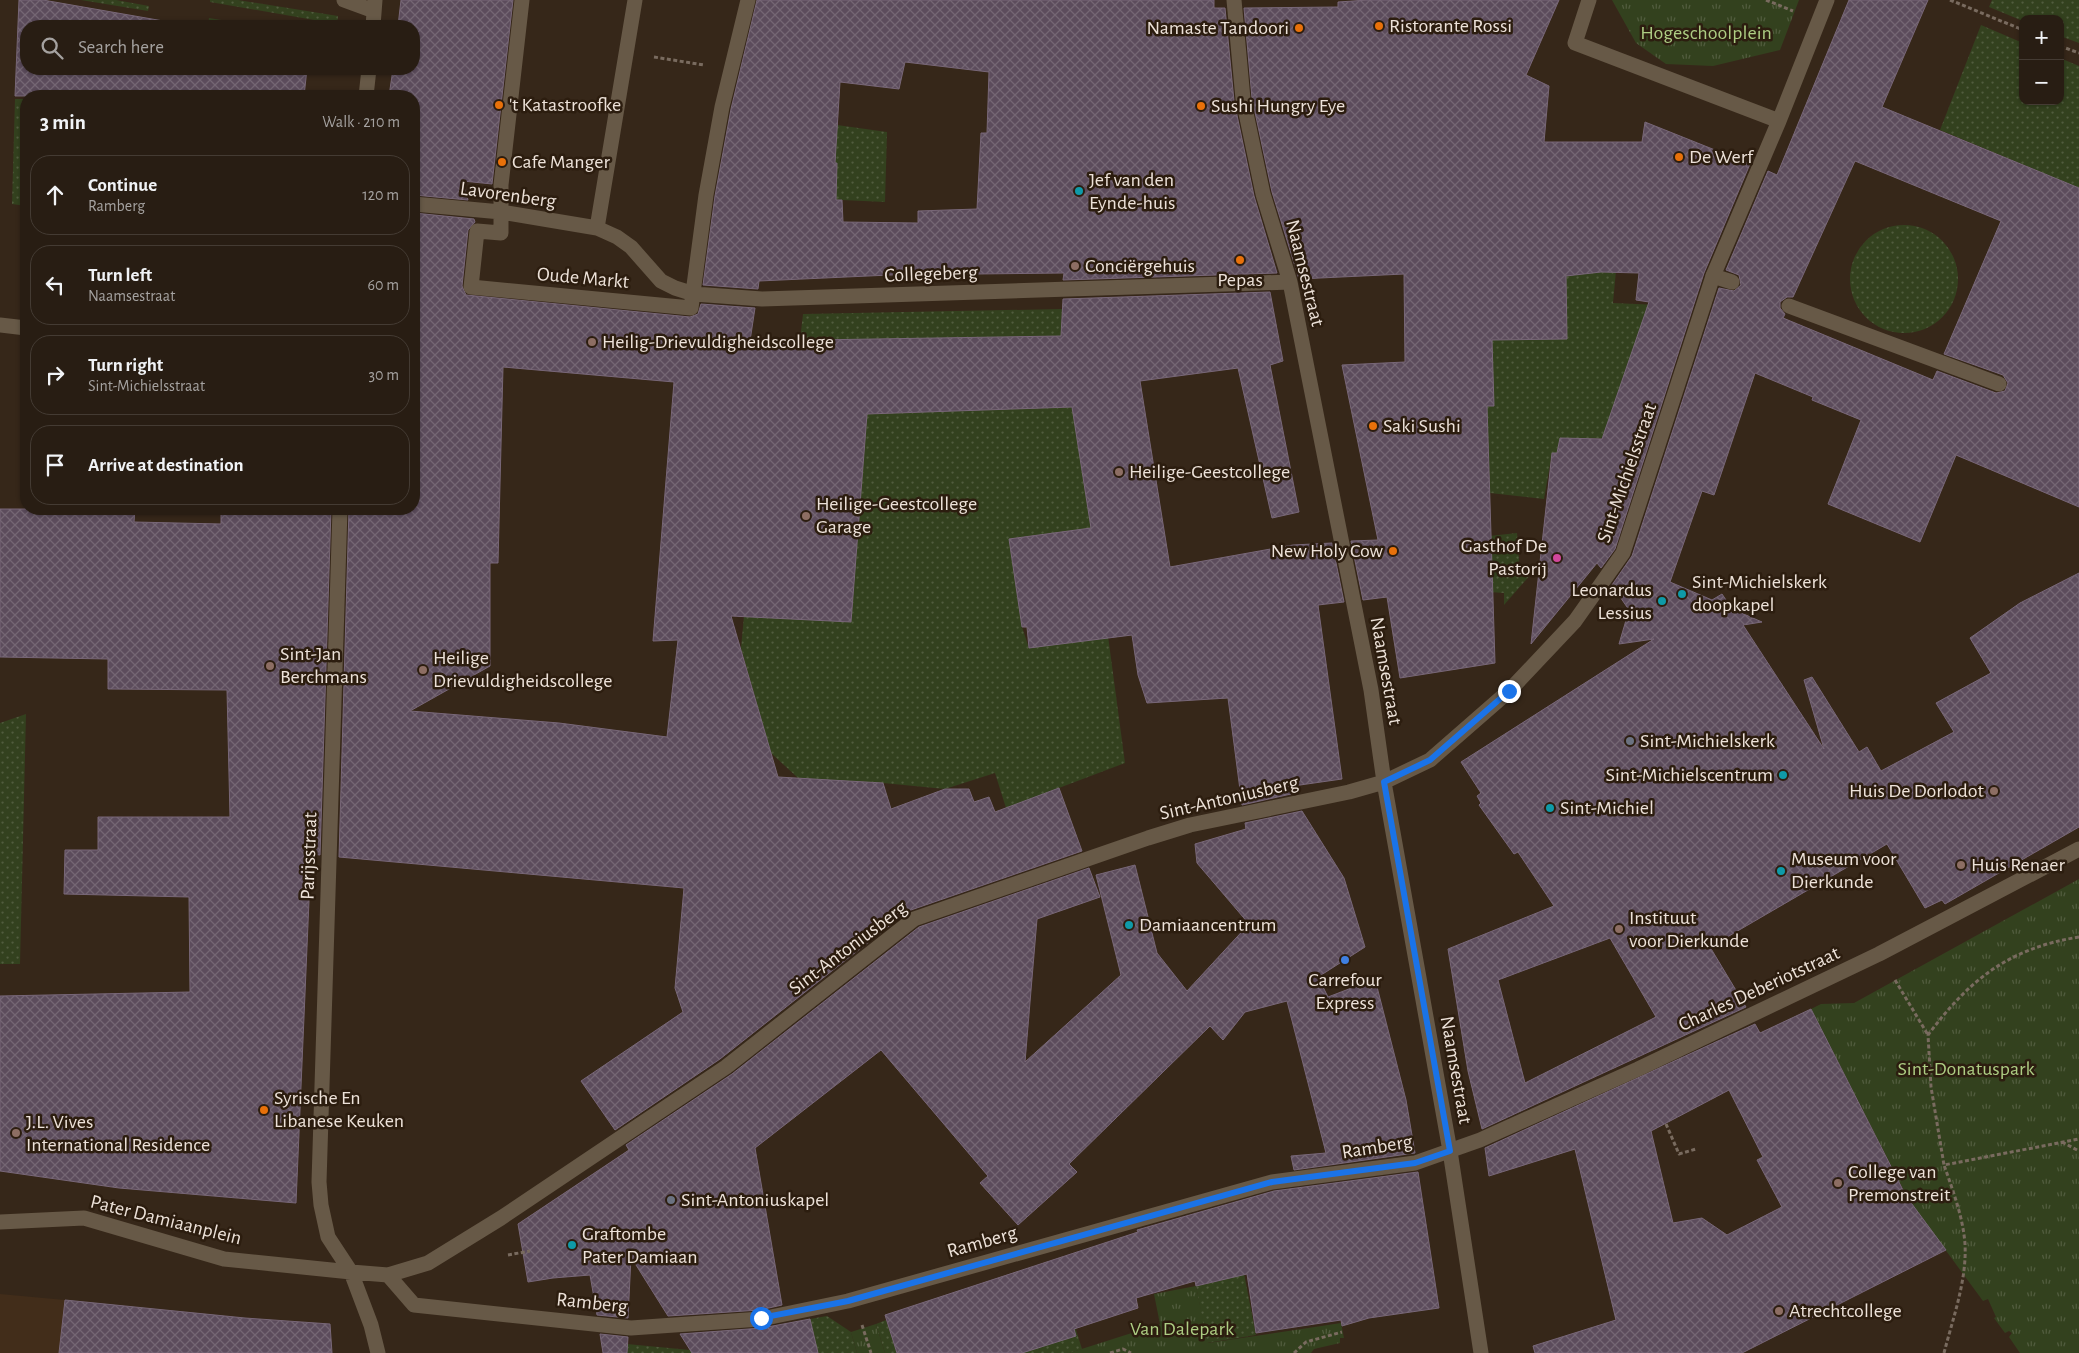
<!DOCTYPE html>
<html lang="en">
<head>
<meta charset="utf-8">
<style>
	:root { --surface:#281d13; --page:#342a21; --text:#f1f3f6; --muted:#a5a2a0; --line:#443b33 }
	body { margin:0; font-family:"Alegreya Sans",sans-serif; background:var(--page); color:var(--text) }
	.controls { position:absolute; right:15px; top:15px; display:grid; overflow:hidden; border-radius:10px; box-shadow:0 1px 4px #0004 }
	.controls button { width:45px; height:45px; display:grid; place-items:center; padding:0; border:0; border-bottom:1px solid var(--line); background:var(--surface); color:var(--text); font:25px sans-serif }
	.stop { position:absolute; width:15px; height:15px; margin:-11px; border:4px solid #1a73e8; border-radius:50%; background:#fff }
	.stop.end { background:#1a73e8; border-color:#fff; box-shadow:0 1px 5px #0008 }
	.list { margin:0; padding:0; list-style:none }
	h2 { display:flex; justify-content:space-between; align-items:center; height:65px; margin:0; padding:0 20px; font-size:21px }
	h2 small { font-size:16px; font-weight:400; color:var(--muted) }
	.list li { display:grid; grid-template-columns:32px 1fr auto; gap:15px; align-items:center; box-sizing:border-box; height:80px; margin:0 10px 10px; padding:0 10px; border:1px solid var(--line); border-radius:20px }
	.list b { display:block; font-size:19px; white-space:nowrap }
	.list p { margin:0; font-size:16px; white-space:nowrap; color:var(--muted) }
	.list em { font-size:16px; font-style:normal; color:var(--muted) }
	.icon { flex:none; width:28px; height:28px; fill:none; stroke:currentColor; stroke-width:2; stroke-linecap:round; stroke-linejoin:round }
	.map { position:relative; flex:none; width:2079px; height:1353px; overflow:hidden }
	.search { position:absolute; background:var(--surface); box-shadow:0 1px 4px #0004; left:20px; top:20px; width:400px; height:55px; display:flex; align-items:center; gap:12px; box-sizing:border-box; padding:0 18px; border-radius:20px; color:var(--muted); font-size:19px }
	.panel { position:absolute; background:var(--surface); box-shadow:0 1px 4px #0004; left:20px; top:90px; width:400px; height:425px; border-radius:20px }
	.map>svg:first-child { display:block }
	.built { fill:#422d1a }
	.park { fill:url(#park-tufts) }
	.garden { fill:url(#garden-dots) }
	.building { fill:url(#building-cross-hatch); stroke:#786778; fill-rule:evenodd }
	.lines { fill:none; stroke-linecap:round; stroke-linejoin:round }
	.path { stroke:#796b5f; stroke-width:3; stroke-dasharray:4 2.5; stroke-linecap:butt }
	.lane { stroke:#675947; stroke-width:15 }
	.street { stroke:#675947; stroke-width:15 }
	.route { stroke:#1a73e8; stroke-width:6 }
	.food-dot { fill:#e8710a; stroke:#2c1d0f; stroke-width:2 }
	.culture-dot { fill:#0f9aa8; stroke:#2c1d0f; stroke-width:2 }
	.education-dot { fill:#8d6e63; stroke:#2c1d0f; stroke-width:2 }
	.hotel-dot { fill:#d1479c; stroke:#2c1d0f; stroke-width:2 }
	.worship-dot { fill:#6b7280; stroke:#2c1d0f; stroke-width:2 }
	.shop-dot { fill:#3f7fe0; stroke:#2c1d0f; stroke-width:2 }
	.labels { text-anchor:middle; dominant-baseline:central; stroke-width:5; stroke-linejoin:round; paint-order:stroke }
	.poi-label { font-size:20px; fill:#ede2d9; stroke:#2c1d0f; text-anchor:start }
	.park-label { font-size:20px; fill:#adcd83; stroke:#2c1d0f }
	.street-label { font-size:20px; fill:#ede2d9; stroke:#2c1d0f }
</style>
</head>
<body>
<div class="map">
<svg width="2079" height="1353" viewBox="0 0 2079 1353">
	<defs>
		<pattern id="park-tufts" width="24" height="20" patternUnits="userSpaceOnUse" patternTransform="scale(1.25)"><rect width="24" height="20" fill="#33411e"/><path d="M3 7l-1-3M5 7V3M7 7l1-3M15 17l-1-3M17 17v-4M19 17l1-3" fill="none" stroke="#515c3e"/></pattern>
		<pattern id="garden-dots" width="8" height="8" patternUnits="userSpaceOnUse" patternTransform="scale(1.25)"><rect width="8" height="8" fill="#33411e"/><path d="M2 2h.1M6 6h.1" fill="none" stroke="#515c3e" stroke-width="1.8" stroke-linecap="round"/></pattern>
		<pattern id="building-cross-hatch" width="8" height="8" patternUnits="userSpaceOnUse" patternTransform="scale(1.25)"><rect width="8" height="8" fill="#5c4c5c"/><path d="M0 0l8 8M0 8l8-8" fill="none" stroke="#746673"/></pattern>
	</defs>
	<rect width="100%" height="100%" fill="#362719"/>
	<path class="built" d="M0,1294L65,1300L59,1353H0Z"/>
	<path class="park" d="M1612,0H1799L1780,50L1713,66L1666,64L1636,43Z
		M2079,879V1353H2020L2009,1337L2012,1333L2009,1331L2005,1333L1994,1318L1996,1317L1988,1299L1983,1301L1922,1218L1919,1220L1811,1009L1821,1004L1854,1003Z
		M1196,1286L1208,1343L1341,1323L1344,1338H1340V1343L1314,1349L1311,1353H1069L1160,1324L1154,1294Z
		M876,1324L885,1353H857L851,1332Z"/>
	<path class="garden" d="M81,0H116L149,6L148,11Z
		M210,0H238L338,16L337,24L210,2Z
		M1992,0H2079V43L2060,36V19H2023V21L1989,7Z
		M209,18L257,26H208Z
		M1981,25L2023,43V101H2060V58L2079,66V188L1940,130Z
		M15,99H26V206L12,204Z
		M837,125L887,132L885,202L821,199L807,196L836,197L837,163L802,162L836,147Z
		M1850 279a54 54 0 1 1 108 0a54 54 0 1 1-108 0Z
		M1617,260L1613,303L1682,306L1635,439L1560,438L1557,453H1552L1544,499L1490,493L1488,435L1477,406H1494L1480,320L1523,339H1565L1567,332L1566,276Z
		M1062,309L1061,336L800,340L803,314Z
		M1072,407L1091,528L1009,539L1022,627L1029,648L1108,636L1125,763L1006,808L995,773L945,789L883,783L798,778L771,753L741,648L744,616L851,622L867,414Z
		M1517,533L1520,573H1532L1504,605V593L1474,591L1480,537Z
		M26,714L20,964H0V723Z
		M1239,1248L1256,1335L1207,1343L1196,1286L1223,1280L1217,1254Z
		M1071,1314L1082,1349L1069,1353H988Z
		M827,1316L851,1332L857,1353H818L810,1319Z
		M886,1320L897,1353H885L876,1324Z
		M627,1344L690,1350L692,1353H627Z"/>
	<path class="building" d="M19,0H43L192,26H26V69H307L304,96H15Z
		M401,0H513L492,184L463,181L468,200L414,195V96H389L393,69H414V26H398Z
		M757,0H1214V8H1225L1234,101L1254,196L1277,273L1063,280L1064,273L890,275L759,281L758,289L703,285L715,196L731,109ZM905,62L989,72L987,133H981L977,209L918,211V223L843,222L842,200H836L837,163H835L840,82L899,89Z
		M1368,0H1559L1526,75L1549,86L1544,142H1642L1645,122L1750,164L1704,273L1615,549L1601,568L1597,563L1531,644L1552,453H1557L1560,438L1602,439L1649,302L1636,300L1639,273L1601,272L1566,276L1567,339L1492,340L1494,406H1487L1495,663L1400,678L1387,597L1363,600L1351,541L1378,540L1342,365L1405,362L1404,274L1299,279L1272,192L1252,98L1244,8L1338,7V2Z
		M1849,0H1928L1882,107L2079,188V507L1956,455L1920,542L1828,504L1861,420L1812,400L1813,397L1755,373L1714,495L1702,491L1670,582L1712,600L1722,594L1732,609L1762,622L1743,625L1824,749L1804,680L1812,677L1859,752L1867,747L1881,771L1954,732L1936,703L1991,673L1970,638L2020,603L2079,573V827L1945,904L1942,900L1925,908L1887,844L1710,947L1746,1007L1482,1129L1468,1071L1448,949L1554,906L1518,852L1514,854L1479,805L1481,803L1477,796L1481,793L1461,762L1654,639L1619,644L1629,610L1612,585L1632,556L1719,288L1734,291L1741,285L1739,275L1726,270L1768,171L1777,175ZM1855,161L2001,221L1944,354L2003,375L2008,383L2005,391L1996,393L1937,371L1933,380L1783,318L1785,314L1780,308V302L1787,297H1793ZM1610,938L1656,1017L1525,1083L1498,980Z
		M414,213L474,219L475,222L468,230L462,286L466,295L690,317L698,314L701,304L755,308L750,341L1061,336L1063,299L1270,292L1283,361L1270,365L1299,512L1272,518L1238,368L1140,381L1170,567L1293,545L1332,543L1344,602L1318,605L1342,779L1286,787L1291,794L1242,805L1228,698L1147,703L1138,675L1132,635L1029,648L1027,627H1022L1009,539L1091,528L1072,407L867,414L851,622L731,616L778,777L883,783L891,809L945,789H969L974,802L989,797L995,812L1059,788L1082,851L908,911L720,1059L615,1130L581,1081L683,1012L675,988L684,888L339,857L349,509H414ZM503,367L674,382L653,641L678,640L667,737L559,723L410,711L490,666V563H498Z
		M0,509H135L134,522L221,524V509H331L320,855L311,854L296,1203L119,1188L0,1171V996L190,992L189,897L64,894L65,850H98V817H230L227,690L108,689V659L0,657Z
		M1302,811L1344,878L1365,947L1318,977L1328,997L1375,979L1406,1100L1415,1153L1294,1170L1291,1156L1326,1153L1287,1001L1245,1012L1223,1040L1210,1026L1069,1164L1077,1172L1018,1225L980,1183L988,1176L881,1050L755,1148L782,1305L760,1310L668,1316L631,1257L628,1318L597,1315L590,1275L553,1278L528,1282L518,1224L629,1150L626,1145L732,1074L919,927L1089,868L1100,897L1037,919L1025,1062L1121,975L1096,875L1135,865L1157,953L1187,991L1249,924L1197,863L1195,844L1246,829L1245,823Z
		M1811,1009L1906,1196L1946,1250L1742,1353H1535L1533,1346L1616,1320L1575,1149L1489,1176L1485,1148L1755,1024L1760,1033ZM1729,1090L1763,1157L1757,1160L1782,1207L1727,1235L1702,1218L1673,1223L1651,1131Z
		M1418,1172L1439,1308L1369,1318L1342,1326L1341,1320L1256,1333L1247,1274L1196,1286L1195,1281L1136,1298L1138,1308L1074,1329L1076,1336L1022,1353H897L885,1315L1138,1232L1137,1230L1274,1191Z
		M65,1300L245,1318L330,1324L332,1353H59Z
		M810,1319L818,1353H692L680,1334L762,1328Z
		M600,1334L628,1337L627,1353H603Z"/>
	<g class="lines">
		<path class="path" d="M1766,0L1793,11
			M1950,0L2023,30
			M2060,46L2079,53
			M654,57L704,65
			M2079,937C2009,948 1969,980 1928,1035L1931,1087L1944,1165L2079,1139
			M1895,980L1928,1035
			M1666,1124L1679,1154L1696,1149
			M2062,1142L2079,1151
			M508,1255L530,1251
			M862,1325L871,1353
			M1110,1353L1123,1349L1131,1353
			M1294,1353L1306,1342L1342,1332
			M1944,1353C1953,1318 1967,1280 1965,1244C1963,1217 1953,1191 1944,1165"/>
		<path class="lane" d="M1713,276L1732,282
			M1789,306L1999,384"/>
		<path class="street" d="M344,0L374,11
			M522,0L501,185V233L477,231L471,287L691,308L706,195L722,107L748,0
			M1234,0L1243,99L1263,194L1290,282L1371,690L1384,782L1450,1151L1481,1353
			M1589,0L1575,43L1779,121
			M373,26L375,0
			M366,96L369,69
			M414,204L501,212L597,228L617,237L631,247L661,281L675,288L694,294L762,299L1290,282
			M597,228L635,0
			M0,325L26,328
			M340,509L319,1182L321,1205L328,1237L351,1272L371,1325L378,1353
			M0,1222L84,1218L224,1259L351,1272L388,1275L428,1263L501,1218L726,1067L914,919L1148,838L1190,825L1349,792L1384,782L1430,760L1509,691L1575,621L1623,553L1713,276L1779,121L1827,0
			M388,1275L414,1305L631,1328L761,1319L848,1301L1272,1182L1415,1163L1480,1140L1638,1069L1879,954L2079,849"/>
	</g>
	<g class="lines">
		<path class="route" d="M761,1318L848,1301L1272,1182L1415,1163L1450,1151L1384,782L1430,760L1509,691"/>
	</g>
	<g class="food-dot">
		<circle cx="1379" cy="26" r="5"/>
		<circle cx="1299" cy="28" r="5"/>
		<circle cx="499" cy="105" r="5"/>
		<circle cx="1201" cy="106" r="5"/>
		<circle cx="1679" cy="157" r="5"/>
		<circle cx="502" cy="162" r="5"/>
		<circle cx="1240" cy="260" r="5"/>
		<circle cx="1373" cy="426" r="5"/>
		<circle cx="1393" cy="551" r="5"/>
		<circle cx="264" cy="1110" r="5"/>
	</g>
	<g class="culture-dot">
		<circle cx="1079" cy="191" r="5"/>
		<circle cx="1682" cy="594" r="5"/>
		<circle cx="1662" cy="601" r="5"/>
		<circle cx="1783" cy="775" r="5"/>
		<circle cx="1550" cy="808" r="5"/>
		<circle cx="1781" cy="871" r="5"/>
		<circle cx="1129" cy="925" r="5"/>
		<circle cx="572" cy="1245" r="5"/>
	</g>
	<g class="education-dot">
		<circle cx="1075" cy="266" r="5"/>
		<circle cx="592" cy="342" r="5"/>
		<circle cx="1119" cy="472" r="5"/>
		<circle cx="806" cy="516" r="5"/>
		<circle cx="270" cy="666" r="5"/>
		<circle cx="423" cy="670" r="5"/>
		<circle cx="1994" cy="791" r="5"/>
		<circle cx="1961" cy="865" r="5"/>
		<circle cx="1619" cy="929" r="5"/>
		<circle cx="16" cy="1133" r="5"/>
		<circle cx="1838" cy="1183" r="5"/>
		<circle cx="1779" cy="1311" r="5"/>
	</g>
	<circle class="hotel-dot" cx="1557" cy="558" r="5"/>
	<g class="worship-dot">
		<circle cx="1630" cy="741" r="5"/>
		<circle cx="671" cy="1200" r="5"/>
	</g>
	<circle class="shop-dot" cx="1345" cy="960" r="5"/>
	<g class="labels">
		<g class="poi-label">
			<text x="1389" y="26">Ristorante Rossi</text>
			<text x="1289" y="28" text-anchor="end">Namaste Tandoori</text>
			<text x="509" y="105">'t Katastroofke</text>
			<text x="1211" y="106">Sushi Hungry Eye</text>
			<text x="1689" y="157">De Werf</text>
			<text x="512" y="162">Cafe Manger</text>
			<text x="1089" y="180">Jef van den<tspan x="1089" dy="23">Eynde-huis</tspan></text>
			<text x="1085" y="266">Conciërgehuis</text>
			<text x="1240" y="280" text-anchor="middle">Pepas</text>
			<text x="602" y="342">Heilig-Drievuldigheidscollege</text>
			<text x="1383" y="426">Saki Sushi</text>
			<text x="1129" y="472">Heilige-Geestcollege</text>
			<text x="816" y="504">Heilige-Geestcollege<tspan x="816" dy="23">Garage</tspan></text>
			<text x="1547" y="546" text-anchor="end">Gasthof De<tspan x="1547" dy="23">Pastorij</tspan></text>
			<text x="1383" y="551" text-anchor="end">New Holy Cow</text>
			<text x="1692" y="582">Sint-Michielskerk<tspan x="1692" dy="23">doopkapel</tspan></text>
			<text x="1652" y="590" text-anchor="end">Leonardus<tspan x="1652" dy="23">Lessius</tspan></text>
			<text x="280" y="654">Sint-Jan<tspan x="280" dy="23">Berchmans</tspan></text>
			<text x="433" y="658">Heilige<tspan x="433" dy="23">Drievuldigheidscollege</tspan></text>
			<text x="1640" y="741">Sint-Michielskerk</text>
			<text x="1773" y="775" text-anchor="end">Sint-Michielscentrum</text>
			<text x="1984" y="791" text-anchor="end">Huis De Dorlodot</text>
			<text x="1560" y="808">Sint-Michiel</text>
			<text x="1791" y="859">Museum voor<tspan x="1791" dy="23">Dierkunde</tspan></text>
			<text x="1971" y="865">Huis Renaer</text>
			<text x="1629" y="918">Instituut<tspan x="1629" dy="23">voor Dierkunde</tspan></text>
			<text x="1139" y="925">Damiaancentrum</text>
			<text x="1345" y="980" text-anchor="middle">Carrefour<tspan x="1345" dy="23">Express</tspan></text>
			<text x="274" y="1098">Syrische En<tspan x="274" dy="23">Libanese Keuken</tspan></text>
			<text x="26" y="1122">J.L. Vives<tspan x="26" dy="23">International Residence</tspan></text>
			<text x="1848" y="1172">College van<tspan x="1848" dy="23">Premonstreit</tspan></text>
			<text x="681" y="1200">Sint-Antoniuskapel</text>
			<text x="582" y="1234">Graftombe<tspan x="582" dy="23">Pater Damiaan</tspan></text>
			<text x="1789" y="1311">Atrechtcollege</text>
		</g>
		<g class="park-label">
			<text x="1706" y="33">Hogeschoolplein</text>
			<text x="1966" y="1069">Sint-Donatuspark</text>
			<text x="1182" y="1329">Van Dalepark</text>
		</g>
		<g class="street-label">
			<text transform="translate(508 195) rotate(8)">Lavorenberg</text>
			<text transform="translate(1305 273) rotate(76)">Naamsestraat</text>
			<text transform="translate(931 274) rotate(-2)">Collegeberg</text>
			<text transform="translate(583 278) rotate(5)">Oude Markt</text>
			<text transform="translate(1627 473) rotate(-71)">Sint-Michielsstraat</text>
			<text transform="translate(1386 671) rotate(80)">Naamsestraat</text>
			<text transform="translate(1229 798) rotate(-13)">Sint-Antoniusberg</text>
			<text transform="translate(309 856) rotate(-88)">Parijsstraat</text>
			<text transform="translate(848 948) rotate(-37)">Sint-Antoniusberg</text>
			<text transform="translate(1759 989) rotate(-25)">Charles Deberiotstraat</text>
			<text transform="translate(1456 1070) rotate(80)">Naamsestraat</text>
			<text transform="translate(1377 1147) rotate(-9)">Ramberg</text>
			<text transform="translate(166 1220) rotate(14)">Pater Damiaanplein</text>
			<text transform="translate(982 1242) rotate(-16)">Ramberg</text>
			<text transform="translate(592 1303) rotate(6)">Ramberg</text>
		</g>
	</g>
</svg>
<div class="controls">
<button>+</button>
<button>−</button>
</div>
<div class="stop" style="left:761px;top:1318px"></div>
<div class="stop end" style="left:1509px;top:691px"></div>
<div class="search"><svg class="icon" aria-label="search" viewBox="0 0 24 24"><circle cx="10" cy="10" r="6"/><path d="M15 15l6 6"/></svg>Search here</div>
<section class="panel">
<h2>3 min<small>Walk · 210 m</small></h2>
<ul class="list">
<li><svg class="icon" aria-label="ahead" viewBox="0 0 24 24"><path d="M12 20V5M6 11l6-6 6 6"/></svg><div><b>Continue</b><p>Ramberg</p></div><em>120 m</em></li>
<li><svg class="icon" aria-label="left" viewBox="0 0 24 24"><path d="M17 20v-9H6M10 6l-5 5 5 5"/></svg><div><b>Turn left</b><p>Naamsestraat</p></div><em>60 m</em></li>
<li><svg class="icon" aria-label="right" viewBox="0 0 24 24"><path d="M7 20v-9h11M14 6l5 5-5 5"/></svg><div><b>Turn right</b><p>Sint-Michielsstraat</p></div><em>30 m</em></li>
<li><svg class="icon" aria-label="arrive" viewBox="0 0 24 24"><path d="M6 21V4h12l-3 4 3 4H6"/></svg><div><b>Arrive at destination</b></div></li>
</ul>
</section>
</div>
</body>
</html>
